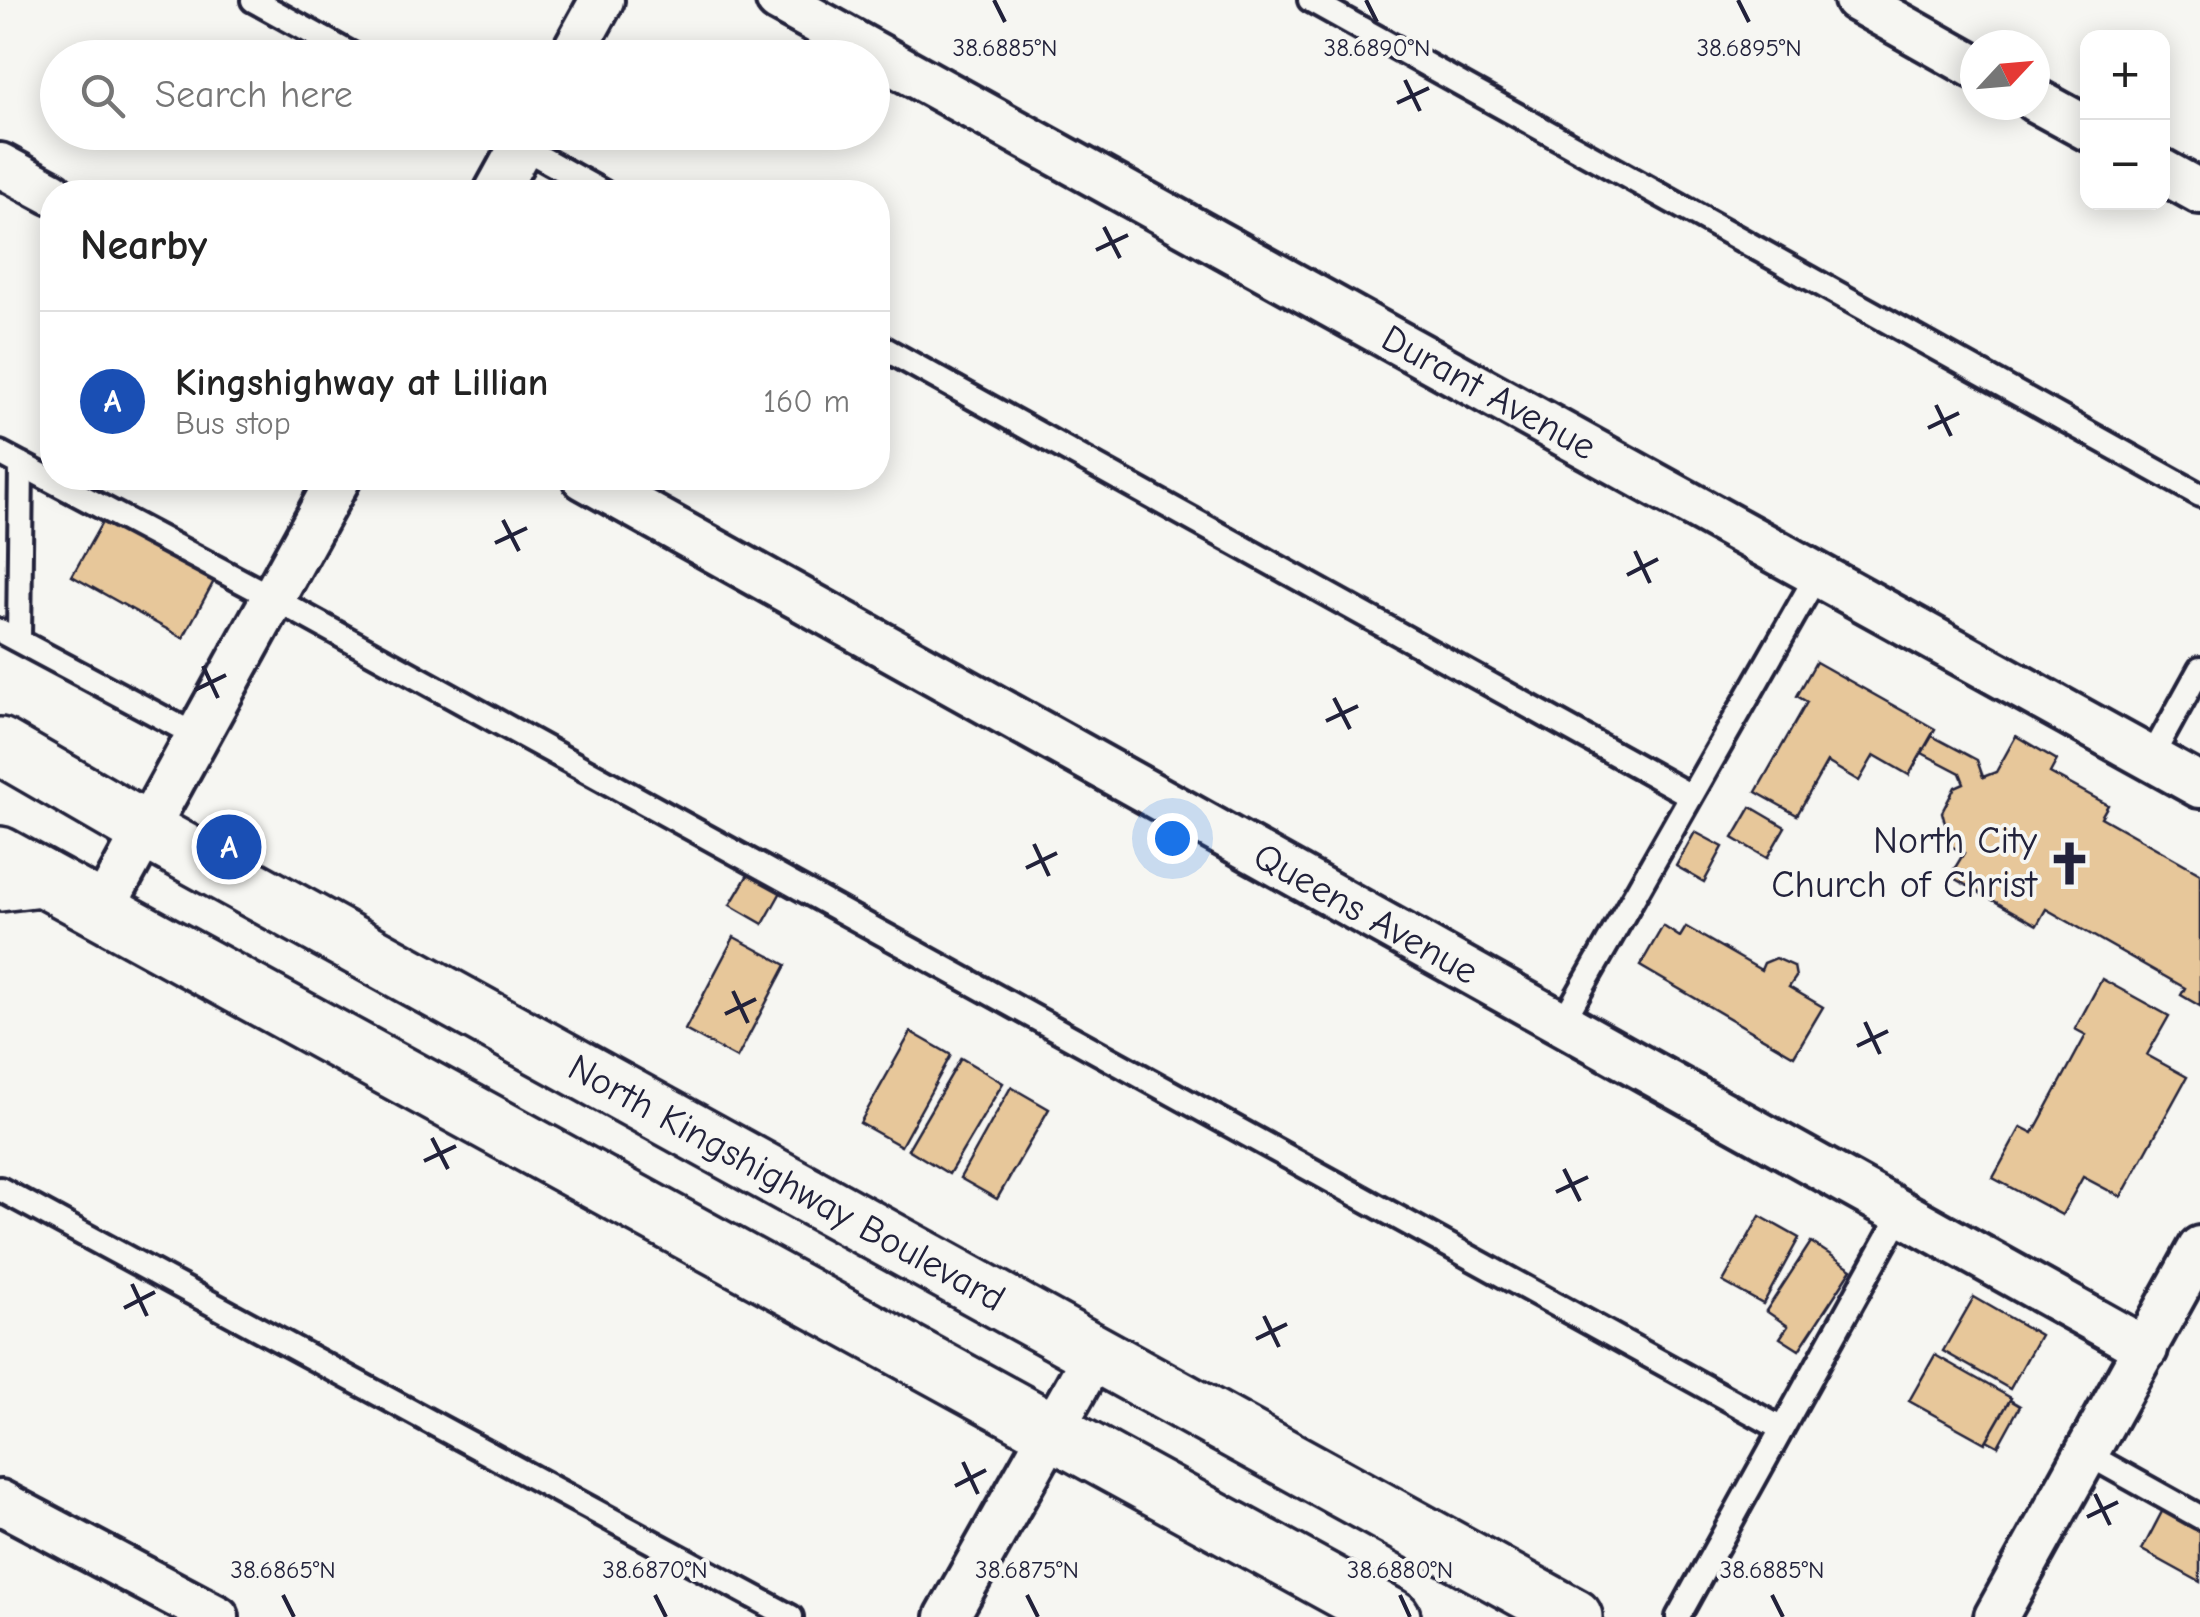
<!DOCTYPE html>
<html lang="en">
<head>
<meta charset="utf-8">
<style>
	:root { --surface:#fff; --page:#f2f2f2; --text:#222; --muted:#767676; --line:#e0e0e0; --accent:#0b8043 }
	body { margin:0; font-family:"Comic Neue",sans-serif; background:var(--page); color:var(--text) }
	.controls { position:absolute; right:30px; top:30px; display:grid; overflow:hidden; border-radius:20px; box-shadow:0 5px 25px #0003 }
	.controls button { width:90px; height:90px; display:grid; place-items:center; padding:0; border:0; border-bottom:2px solid var(--line); background:var(--surface); color:var(--text); font:50px sans-serif }
	.compass { position:absolute; left:1960px; top:30px; width:90px; height:90px; border-radius:50%; background:var(--surface); box-shadow:0 5px 25px #0003; rotate:64deg }
	.you { position:absolute; left:1172px; top:838px; width:35px; height:35px; margin:-25px; border:8px solid #fff; border-radius:50%; background:#1a73e8; box-shadow:0 0 0 15px #1a73e833 }
	.badge { display:grid; place-items:center; width:65px; height:65px; border-radius:50%; background:var(--accent); color:#fff; font-size:32px; font-weight:700 }
	.pin { position:absolute; translate:-50% -50%; border:5px solid #fff; box-shadow:0 2px 10px #0006 }
	.list { margin:0; padding:0; list-style:none }
	h2 { display:flex; justify-content:space-between; align-items:center; height:130px; margin:0; padding:0 40px; font-size:42px }
	h2 small { font-size:32px; font-weight:400; color:var(--muted) }
	.list li { display:grid; grid-template-columns:65px 1fr auto; gap:30px; align-items:center; box-sizing:border-box; height:180px; padding:0 40px; border-top:2px solid var(--line) }
	.list b { display:block; font-size:38px; white-space:nowrap }
	.list p { margin:0; font-size:32px; white-space:nowrap; color:var(--muted) }
	.list em { font-size:32px; font-style:normal; color:var(--muted) }
	.icon { flex:none; width:55px; height:55px; fill:none; stroke:currentColor; stroke-width:2; stroke-linecap:round; stroke-linejoin:round }
	.map { position:relative; flex:none; width:2200px; height:1617px; overflow:hidden }
	.search { position:absolute; background:var(--surface); box-shadow:0 5px 25px #0003; left:40px; top:40px; width:850px; height:110px; display:flex; align-items:center; gap:25px; box-sizing:border-box; padding:0 35px; border-radius:55px; color:var(--muted); font-size:38px }
	.panel { position:absolute; background:var(--surface); box-shadow:0 5px 25px #0003; left:40px; top:180px; width:850px; height:310px; border-radius:40px }
	.map>svg:first-child { display:block }
	.building { fill:#e7c79a; stroke:#22223b; stroke-width:2.5 }
	.lines { fill:none; stroke-linecap:round; stroke-linejoin:round }
	.service-casing { stroke:#22223b; stroke-width:30 }
	.minor-casing { stroke:#22223b; stroke-width:50 }
	.secondary-casing { stroke:#22223b; stroke-width:62 }
	.motorway-casing { stroke:#22223b; stroke-width:62 }
	.service { stroke:#f6f6f2; stroke-width:22 }
	.minor { stroke:#f6f6f2; stroke-width:42 }
	.secondary { stroke:#f6f6f2; stroke-width:55 }
	.motorway { stroke:#f6f6f2; stroke-width:55 }
	.ticks { fill:none; stroke:#22223b; stroke-width:4 }
	.labels { text-anchor:middle; dominant-baseline:central; stroke-width:8; stroke-linejoin:round; paint-order:stroke }
	.street-label { font-size:38px; fill:#22223b; stroke:#f6f6f2 }
	.poi-label { font-size:38px; fill:#22223b; stroke:#f6f6f2; text-anchor:end }
	.ticks-label { font-size:25px; text-anchor:middle; fill:#22223b; stroke:#f6f6f2; stroke-width:8; stroke-linejoin:round; paint-order:stroke }
</style>
</head>
<body>
<div class="map">
<svg width="2200" height="1617" viewBox="0 0 2200 1617">
	<rect width="100%" height="100%" fill="#f6f6f2"/>
	<filter id="ink" filterUnits="userSpaceOnUse"><feTurbulence type="fractalNoise" baseFrequency=".01" numOctaves="2"/><feDisplacementMap in="SourceGraphic" scale="20" xChannelSelector="R" yChannelSelector="G"/><feConvolveMatrix kernelMatrix="1 2 1 2 8 2 1 2 1" color-interpolation-filters="sRGB"/></filter>
	<g filter="url(#ink)">
		<path class="building" d="M104,519L214,581L183,638L72,576Z
			M1816,662L1935,729L1909,775L1874,755L1859,781L1827,762L1797,815L1756,792L1807,702L1797,696Z
			M1932,736L1977,760L1983,777L1996,772L2016,736L2057,760L2050,773L2108,805L2101,817L2200,873V1006L2181,995L2185,988L2046,909L2037,925L1950,876L1964,853L1951,846L1942,812L1955,787L1964,783L1960,773L1922,753Z
			M1751,807L1785,827L1767,858L1733,838Z
			M1695,832L1723,847L1704,882L1676,866Z
			M749,873L781,892L763,924L730,905Z
			M1663,926L1680,937L1686,927L1761,970L1764,963L1776,958L1794,966L1796,977L1789,987L1823,1007L1794,1056L1640,966Z
			M734,937L786,965L737,1058L685,1030Z
			M2102,979L2169,1016L2147,1055L2187,1077L2121,1197L2083,1177L2062,1215L1993,1178L2021,1127L2033,1133L2086,1035L2075,1029Z
			M911,1032L951,1055L901,1146L860,1123Z
			M961,1058L1003,1083L949,1174L908,1149Z
			M1011,1087L1049,1109L997,1199L960,1178Z
			M1760,1216L1799,1238L1763,1304L1723,1282Z
			M1811,1242L1852,1269L1799,1350L1780,1338L1788,1326L1766,1311Z
			M1974,1297L2040,1335L2010,1389L1943,1351Z
			M1935,1355L2011,1398L1985,1443L1909,1401Z
			M2010,1400L2020,1406L1998,1446L1987,1440Z
			M2165,1506L2200,1525V1582L2142,1550Z"/>
		<g class="lines">
			<defs>
				<path id="service" d="M253,0L358,58
					M1310,0L2200,495
					M495,132L603,192
					M878,345L1691,796
					M0,453L273,598L1782,1429L1902,1212
					M0,631L197,736
					M19,638L21,464
					M2151,758L2200,669
					M1562,1023L1817,575
					M0,1189L791,1617
					M2087,1454L2200,1517
					M1678,1617L1782,1429"/>
				<g id="minor">
					<path id="s1" d="M778,0L2200,786"/>
					<path d="M1856,0L1975,67"/>
					<path d="M570,58L602,0"/>
					<path d="M2035,100L2088,129"/>
					<path d="M0,165L52,193"/>
					<path d="M2162,171L2200,192"/>
					<path d="M496,192L529,132"/>
					<path id="s2" d="M584,478L2146,1349"/>
					<path d="M102,910L339,478"/>
					<path d="M0,1502L217,1617"/>
					<path d="M947,1617L1095,1354"/>
					<path d="M1996,1617L2200,1248"/>
				</g>
				<g id="secondary">
					<path id="s3" d="M0,746L145,830L1574,1617"/>
					<path d="M0,855L1392,1617"/>
				</g>
				<path id="motorway" d="M0,883L41,878"/>
			</defs>
			<use href="#service" class="service-casing"/>
			<use href="#minor" class="minor-casing"/>
			<use href="#secondary" class="secondary-casing"/>
			<use href="#motorway" class="motorway-casing"/>
			<use href="#service" class="service"/>
			<use href="#minor" class="minor"/>
			<use href="#secondary" class="secondary"/>
			<use href="#motorway" class="motorway"/>
		</g>
	</g>
	<path class="ticks" d="M994,0L1005,22M1366,0L1377,22M1738,0L1749,22M1405,80L1420,111M1397,103L1429,88M1104,227L1120,258M1096,250L1128,235M1936,405L1951,436M1928,428L1959,413M503,520L519,551M495,543L527,528M1635,551L1650,583M1627,575L1658,559M203,666L218,698M195,690L226,675M1334,698L1350,729M1326,721L1358,706M1034,844L1049,876M1026,868L1057,853M733,991L748,1023M725,1014L756,999M1865,1022L1880,1054M1857,1046L1888,1031M432,1138L448,1169M424,1161L456,1146M1564,1169L1580,1201M1556,1192L1588,1177M132,1284L147,1316M124,1308L155,1292M1264,1316L1279,1347M1256,1339L1287,1324M963,1462L978,1494M955,1486L986,1470M2095,1494L2110,1525M2087,1517L2118,1502M283,1595L294,1617M655,1595L666,1617M1027,1595L1038,1617M1400,1595L1410,1617M1772,1595L1783,1617"/>
	<defs>
		<symbol id="church-bare" viewBox="-9 -9 18 18"><path d="M-1.2-6h2.4v3.5h3.3v2.4h-3.3V6h-2.4V-.1h-3.3v-2.4h3.3Z" fill="#22223b" stroke="#f6f6f2" stroke-width="2.5" paint-order="stroke"/></symbol>
	</defs>
	<g fill-rule="evenodd">
		<use href="#church-bare" x="2038" y="832" width="63" height="63"/>
	</g>
	<g class="labels">
		<g class="street-label">
			<text stroke="none"><textPath href="#s1" startOffset="812">Durant Avenue</textPath></text>
			<text stroke="none"><textPath href="#s2" startOffset="895">Queens Avenue</textPath></text>
			<text stroke="none"><textPath href="#s3" startOffset="900">North Kingshighway Boulevard</textPath></text>
		</g>
		<g class="poi-label">
			<text x="2037" y="841">North City<tspan x="2037" dy="44">Church of Christ</tspan></text>
		</g>
	</g>
	<g class="ticks-label">
		<text x="1005" y="56">38.6885°N</text>
		<text x="1377" y="56">38.6890°N</text>
		<text x="1749" y="56">38.6895°N</text>
		<text x="283" y="1578">38.6865°N</text>
		<text x="655" y="1578">38.6870°N</text>
		<text x="1027" y="1578">38.6875°N</text>
		<text x="1400" y="1578">38.6880°N</text>
		<text x="1772" y="1578">38.6885°N</text>
	</g>
</svg>
<div class="controls">
<button>+</button>
<button>−</button>
</div>
<svg class="compass" viewBox="-18 -18 36 36"><path d="M0-13l5 13h-10z" fill="#e53935"/><path d="M0 13l5-13h-10z" fill="#767676"/></svg>
<div class="you"></div>
<div class="pin badge" style="left:229px;top:847px;background:#1a4fb4">A</div>
<div class="search"><svg class="icon" aria-label="search" viewBox="0 0 24 24"><circle cx="10" cy="10" r="6"/><path d="M15 15l6 6"/></svg>Search here</div>
<section class="panel">
<h2>Nearby<small></small></h2>
<ul class="list">
<li><span class="badge" style="background:#1a4fb4">A</span><div><b>Kingshighway at Lillian</b><p>Bus stop</p></div><em>160 m</em></li>
</ul>
</section>
</div>
</body>
</html>
